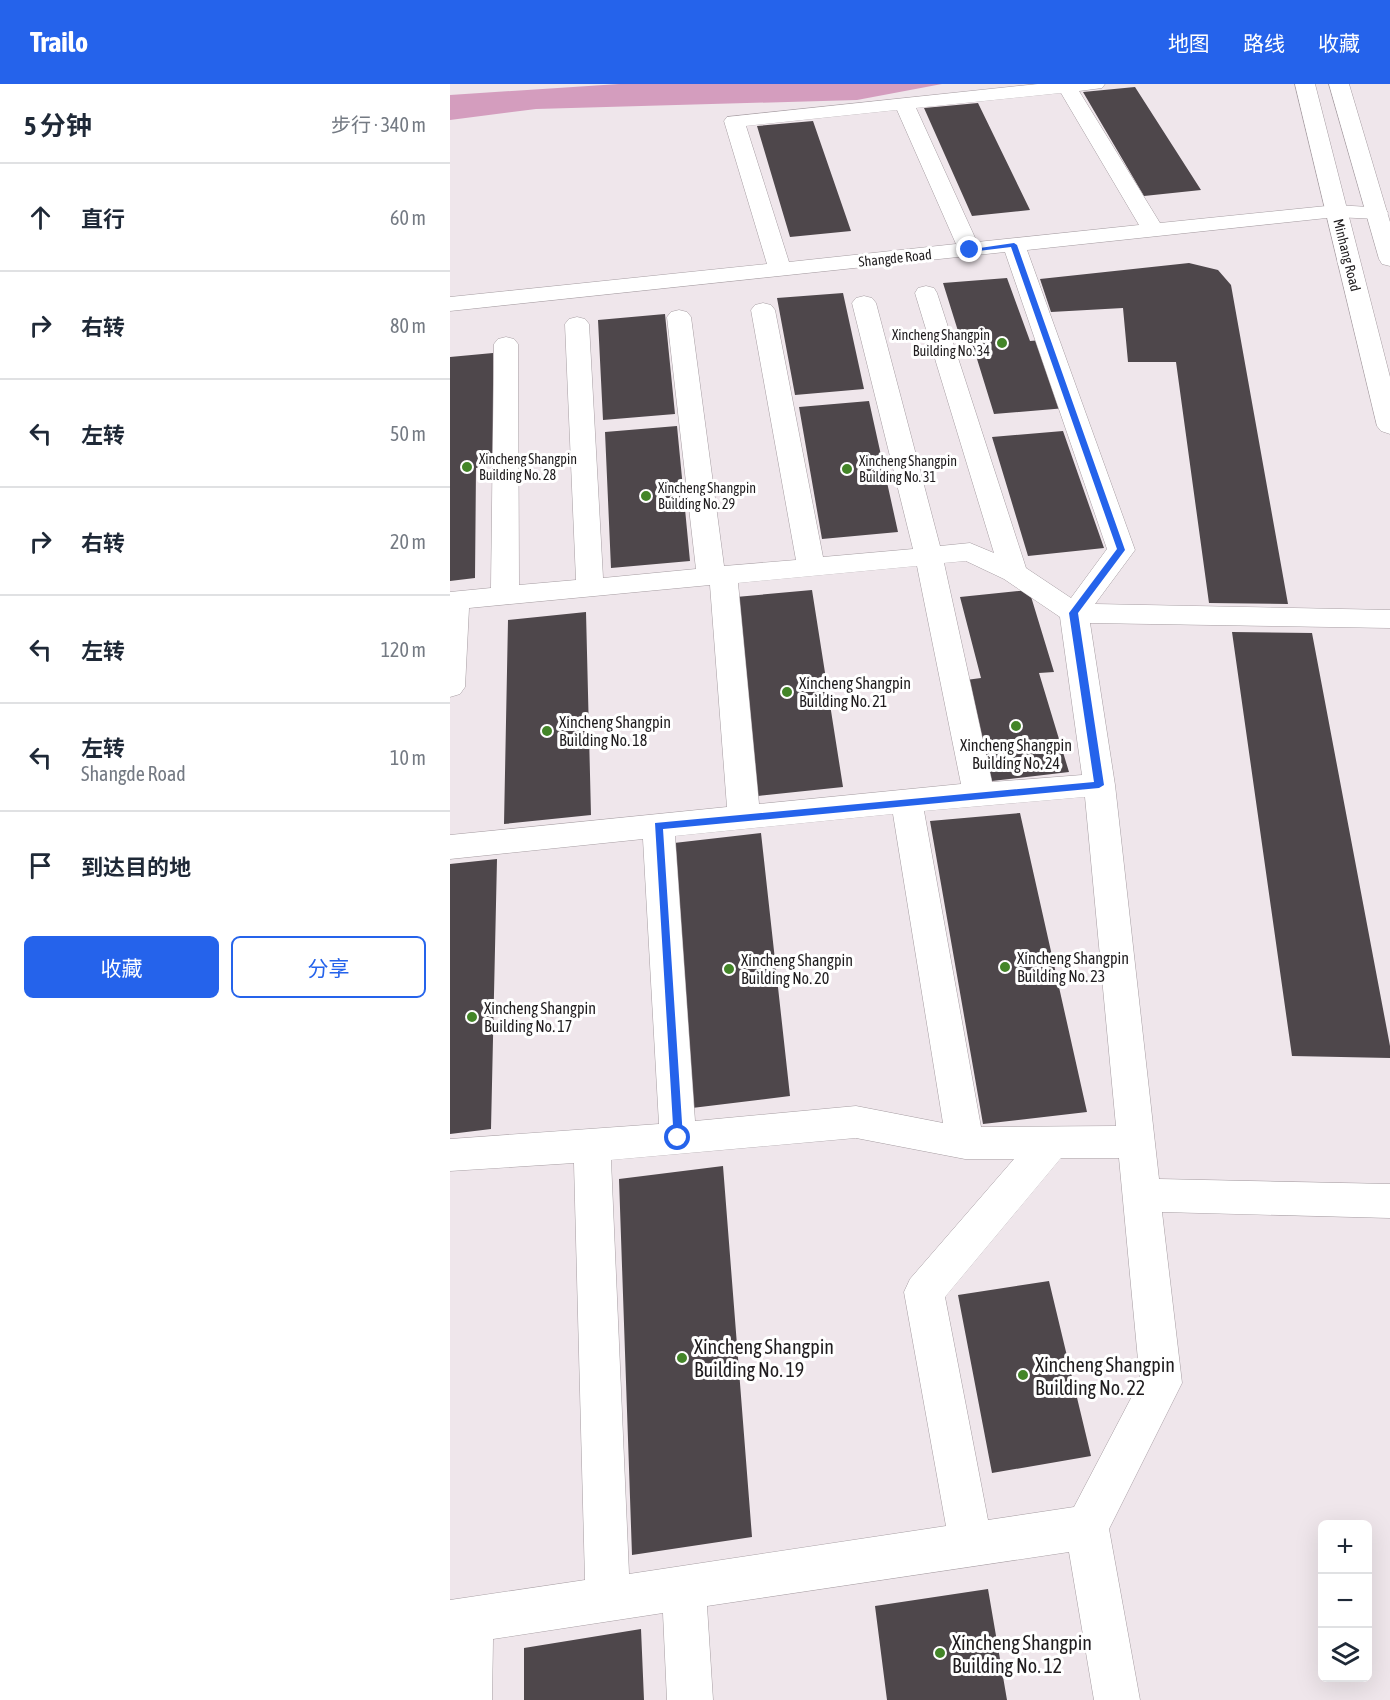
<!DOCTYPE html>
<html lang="zh">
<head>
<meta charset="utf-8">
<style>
	:root { --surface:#fff; --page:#f2f2f3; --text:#1f2937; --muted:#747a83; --line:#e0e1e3; --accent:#2563eb }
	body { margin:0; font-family:"Asap Condensed","Noto Sans SC",sans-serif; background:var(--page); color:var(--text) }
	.controls { position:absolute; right:18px; bottom:18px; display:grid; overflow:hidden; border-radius:9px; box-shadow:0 6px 24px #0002 }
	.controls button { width:54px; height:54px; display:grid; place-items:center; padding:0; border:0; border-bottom:2px solid var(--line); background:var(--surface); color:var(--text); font:30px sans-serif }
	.stop { position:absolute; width:18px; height:18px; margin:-14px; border:4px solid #2563eb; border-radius:50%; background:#fff }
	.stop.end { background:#2563eb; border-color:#fff; box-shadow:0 2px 6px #0008 }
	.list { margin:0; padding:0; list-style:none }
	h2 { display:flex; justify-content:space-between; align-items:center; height:78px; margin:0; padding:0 24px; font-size:26px }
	h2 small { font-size:20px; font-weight:400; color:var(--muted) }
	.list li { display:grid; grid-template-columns:39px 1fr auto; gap:18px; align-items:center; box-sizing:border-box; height:108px; padding:0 24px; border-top:2px solid var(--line) }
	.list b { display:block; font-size:22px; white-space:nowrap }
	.list p { margin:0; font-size:20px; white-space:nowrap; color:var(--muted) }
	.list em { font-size:20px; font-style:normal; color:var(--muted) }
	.actions { display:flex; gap:12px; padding:18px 24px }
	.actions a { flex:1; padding:14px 0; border:2px solid var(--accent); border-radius:9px; text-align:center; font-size:21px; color:var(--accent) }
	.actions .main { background:var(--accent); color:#fff }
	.icon { flex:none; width:33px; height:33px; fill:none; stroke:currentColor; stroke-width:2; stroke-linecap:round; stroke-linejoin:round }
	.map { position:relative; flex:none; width:940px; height:1616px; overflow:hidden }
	header { display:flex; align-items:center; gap:36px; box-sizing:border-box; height:84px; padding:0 30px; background:var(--accent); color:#fff }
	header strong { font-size:28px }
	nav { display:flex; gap:33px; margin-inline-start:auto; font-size:21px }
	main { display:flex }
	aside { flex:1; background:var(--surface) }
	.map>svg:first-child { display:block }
	.water { fill:#d49dbe }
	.building { fill:#4e474b }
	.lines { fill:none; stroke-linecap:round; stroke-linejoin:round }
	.minor-casing { stroke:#a69da2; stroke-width:1 }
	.highway-casing { stroke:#a69da2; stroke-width:1 }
	.minor { fill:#fff; fill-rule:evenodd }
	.highway { fill:#fff; fill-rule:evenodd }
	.route { fill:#2563eb }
	.poi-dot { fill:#438528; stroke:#fff; stroke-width:2 }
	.labels { text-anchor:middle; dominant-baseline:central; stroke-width:6; stroke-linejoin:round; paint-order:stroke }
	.far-street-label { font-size:14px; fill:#1f1c1e; stroke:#fff }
	.far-poi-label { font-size:14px; fill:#1f1c1e; stroke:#fff; text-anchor:start }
	.poi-label { font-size:16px; fill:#1f1c1e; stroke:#fff; text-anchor:start }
	.near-poi-label { font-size:20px; fill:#1f1c1e; stroke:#fff; text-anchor:start }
</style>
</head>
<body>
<header>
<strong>Trailo</strong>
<nav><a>地图</a><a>路线</a><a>收藏</a></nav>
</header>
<main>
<aside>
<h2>5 分钟<small>步行 · 340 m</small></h2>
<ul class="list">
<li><svg class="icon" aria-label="ahead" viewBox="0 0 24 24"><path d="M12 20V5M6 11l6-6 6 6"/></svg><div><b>直行</b></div><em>60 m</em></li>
<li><svg class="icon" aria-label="right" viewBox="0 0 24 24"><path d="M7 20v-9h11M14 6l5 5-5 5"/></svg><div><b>右转</b></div><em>80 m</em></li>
<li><svg class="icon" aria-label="left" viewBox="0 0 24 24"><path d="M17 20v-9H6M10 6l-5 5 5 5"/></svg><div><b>左转</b></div><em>50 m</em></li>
<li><svg class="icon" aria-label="right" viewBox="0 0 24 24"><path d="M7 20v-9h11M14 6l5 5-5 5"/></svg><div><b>右转</b></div><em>20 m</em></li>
<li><svg class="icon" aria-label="left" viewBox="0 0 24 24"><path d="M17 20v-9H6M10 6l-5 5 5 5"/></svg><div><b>左转</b></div><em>120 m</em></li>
<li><svg class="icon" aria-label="left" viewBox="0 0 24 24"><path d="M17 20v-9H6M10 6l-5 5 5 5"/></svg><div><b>左转</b><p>Shangde Road</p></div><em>10 m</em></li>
<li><svg class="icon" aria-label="arrive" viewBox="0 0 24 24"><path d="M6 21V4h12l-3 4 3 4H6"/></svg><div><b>到达目的地</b></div></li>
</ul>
<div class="actions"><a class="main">收藏</a><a>分享</a></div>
</aside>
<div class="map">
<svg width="940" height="1616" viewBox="0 0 940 1616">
	<rect width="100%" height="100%" fill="#efe6eb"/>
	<path class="water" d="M169,0H492L407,16L86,25L0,36V11Z"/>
	<path class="building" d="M685,3L751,106L694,112L633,8Z
		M528,19L580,126L522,132L474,24Z
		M363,37L401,147L340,153L307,42Z
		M739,179L768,186L781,201L838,520L759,519L726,278H678L673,224L601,228L590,195Z
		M557,194L580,257L591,256L616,324L544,330L523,262L513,263L493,199Z
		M393,209L414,305L345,311L327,214Z
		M215,230L225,330L153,336L148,236Z
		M43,269L44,382L26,384L25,494L0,497V273Z
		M419,317L448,448L372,455L349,323Z
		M227,342L240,477L161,484L155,348Z
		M613,347L654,464L578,472L542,353Z
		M362,506L393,703L308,712L286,513Z
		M579,506L604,588L589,589L619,688L542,697L516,596L531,594L510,513Z
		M136,528L141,731L54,740L58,536Z
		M782,548L862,549L940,962V974L842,972Z
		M570,729L637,1028L533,1040L480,737Z
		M311,749L340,1012L242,1024L224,759Z
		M47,775L41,1045L0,1050V780Z
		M273,1082L302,1453L182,1471L169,1095Z
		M599,1197L641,1372L542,1389L508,1211Z
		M538,1505L557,1616H437L425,1522Z
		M191,1545L194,1616H74V1564Z"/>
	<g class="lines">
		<defs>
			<path id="minor" d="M588,0H655L652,4L629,7L710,139L886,121L935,124L938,129L935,134L927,135L886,133L577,166L685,466L645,520L940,526V544L640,539L665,701L709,1095L940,1100V1134L712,1128L732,1299L659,1445L690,1616H644L619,1468L257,1522L263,1616H217L213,1529L43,1555L42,1616H0V1516L135,1496L124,1079L0,1087V1055L209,1040L193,755L0,775V751L277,723L260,501L19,524L15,603L10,610L0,613V508L41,504L44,260L48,255L56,253L64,255L68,260L69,501L126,496L115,240L119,235L127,233L135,235L139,240L153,494L246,485L217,233L221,228L229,226L237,228L241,233L274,482L346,476L301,226L305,221L313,219L321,221L325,226L373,473L463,465L402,219L406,214L414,212L422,214L426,219L490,462L520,459L544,469L465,209L468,204L476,202L484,204L487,209L576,484L621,514L657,465L555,168L0,227V213L317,180L274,37L277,33ZM611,9L689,141L527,158L466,24ZM447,26L506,160L339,178L296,42ZM516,477L554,495L610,533L632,691L542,698L494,479ZM467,482L511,700L309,720L288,499ZM635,713L666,1042L531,1043L474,727ZM443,730L493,1039L406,1022L245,1037L225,752ZM406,1054L515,1075H564L460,1195L454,1208L496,1442L179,1490L161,1076ZM611,1074H669L690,1297L624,1423L538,1436L495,1213Z"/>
			<path id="highway" d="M845,0H865L940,293V350L931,347L927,342Z
				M879,0H899L940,138V182L932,180L929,175Z"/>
		</defs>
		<use href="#minor" class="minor-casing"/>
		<use href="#highway" class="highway-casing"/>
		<use href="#minor" class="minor"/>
		<use href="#highway" class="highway"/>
	</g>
	<path class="route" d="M564,159L567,161L675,466L628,529L654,701L649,704L213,745L233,1054L228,1059L224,1058L205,739L644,698L619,529L667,465L561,163L520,168L516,166Z"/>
	<g class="poi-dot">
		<circle cx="552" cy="259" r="6"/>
		<circle cx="17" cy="383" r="6"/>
		<circle cx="397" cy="385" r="6"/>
		<circle cx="196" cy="412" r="6"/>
		<circle cx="337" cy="608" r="6"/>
		<circle cx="566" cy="642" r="6"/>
		<circle cx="97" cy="647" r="6"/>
		<circle cx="555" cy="883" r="6"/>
		<circle cx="279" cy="885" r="6"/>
		<circle cx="22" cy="933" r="6"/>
		<circle cx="232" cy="1274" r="6"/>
		<circle cx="573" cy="1291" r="6"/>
		<circle cx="490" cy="1569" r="6"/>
	</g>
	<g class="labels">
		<g class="far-street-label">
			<text transform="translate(897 171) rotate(76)">Minhang Road</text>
			<text transform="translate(445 174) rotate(-6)">Shangde Road</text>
		</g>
		<g class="far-poi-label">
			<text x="540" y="251" text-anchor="end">Xincheng Shangpin<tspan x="540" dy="16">Building No. 34</tspan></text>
			<text x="29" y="375">Xincheng Shangpin<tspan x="29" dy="16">Building No. 28</tspan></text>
			<text x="409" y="377">Xincheng Shangpin<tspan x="409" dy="16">Building No. 31</tspan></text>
			<text x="208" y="404">Xincheng Shangpin<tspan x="208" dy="16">Building No. 29</tspan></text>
		</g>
		<g class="poi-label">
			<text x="349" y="599">Xincheng Shangpin<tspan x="349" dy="18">Building No. 21</tspan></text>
			<text x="109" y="638">Xincheng Shangpin<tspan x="109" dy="18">Building No. 18</tspan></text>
			<text x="566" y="661" text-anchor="middle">Xincheng Shangpin<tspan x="566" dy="18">Building No. 24</tspan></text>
			<text x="567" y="874">Xincheng Shangpin<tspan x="567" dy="18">Building No. 23</tspan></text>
			<text x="291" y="876">Xincheng Shangpin<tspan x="291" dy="18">Building No. 20</tspan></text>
			<text x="34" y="924">Xincheng Shangpin<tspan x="34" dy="18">Building No. 17</tspan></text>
		</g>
		<g class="near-poi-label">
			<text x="244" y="1262">Xincheng Shangpin<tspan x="244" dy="23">Building No. 19</tspan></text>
			<text x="585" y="1280">Xincheng Shangpin<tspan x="585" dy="23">Building No. 22</tspan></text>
			<text x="502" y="1558">Xincheng Shangpin<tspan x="502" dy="23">Building No. 12</tspan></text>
		</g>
	</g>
</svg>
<div class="controls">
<button>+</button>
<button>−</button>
<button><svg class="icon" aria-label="layers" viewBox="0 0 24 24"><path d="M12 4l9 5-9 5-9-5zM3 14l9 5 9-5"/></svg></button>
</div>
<div class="stop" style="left:228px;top:1054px"></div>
<div class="stop end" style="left:520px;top:166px"></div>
</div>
</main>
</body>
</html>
